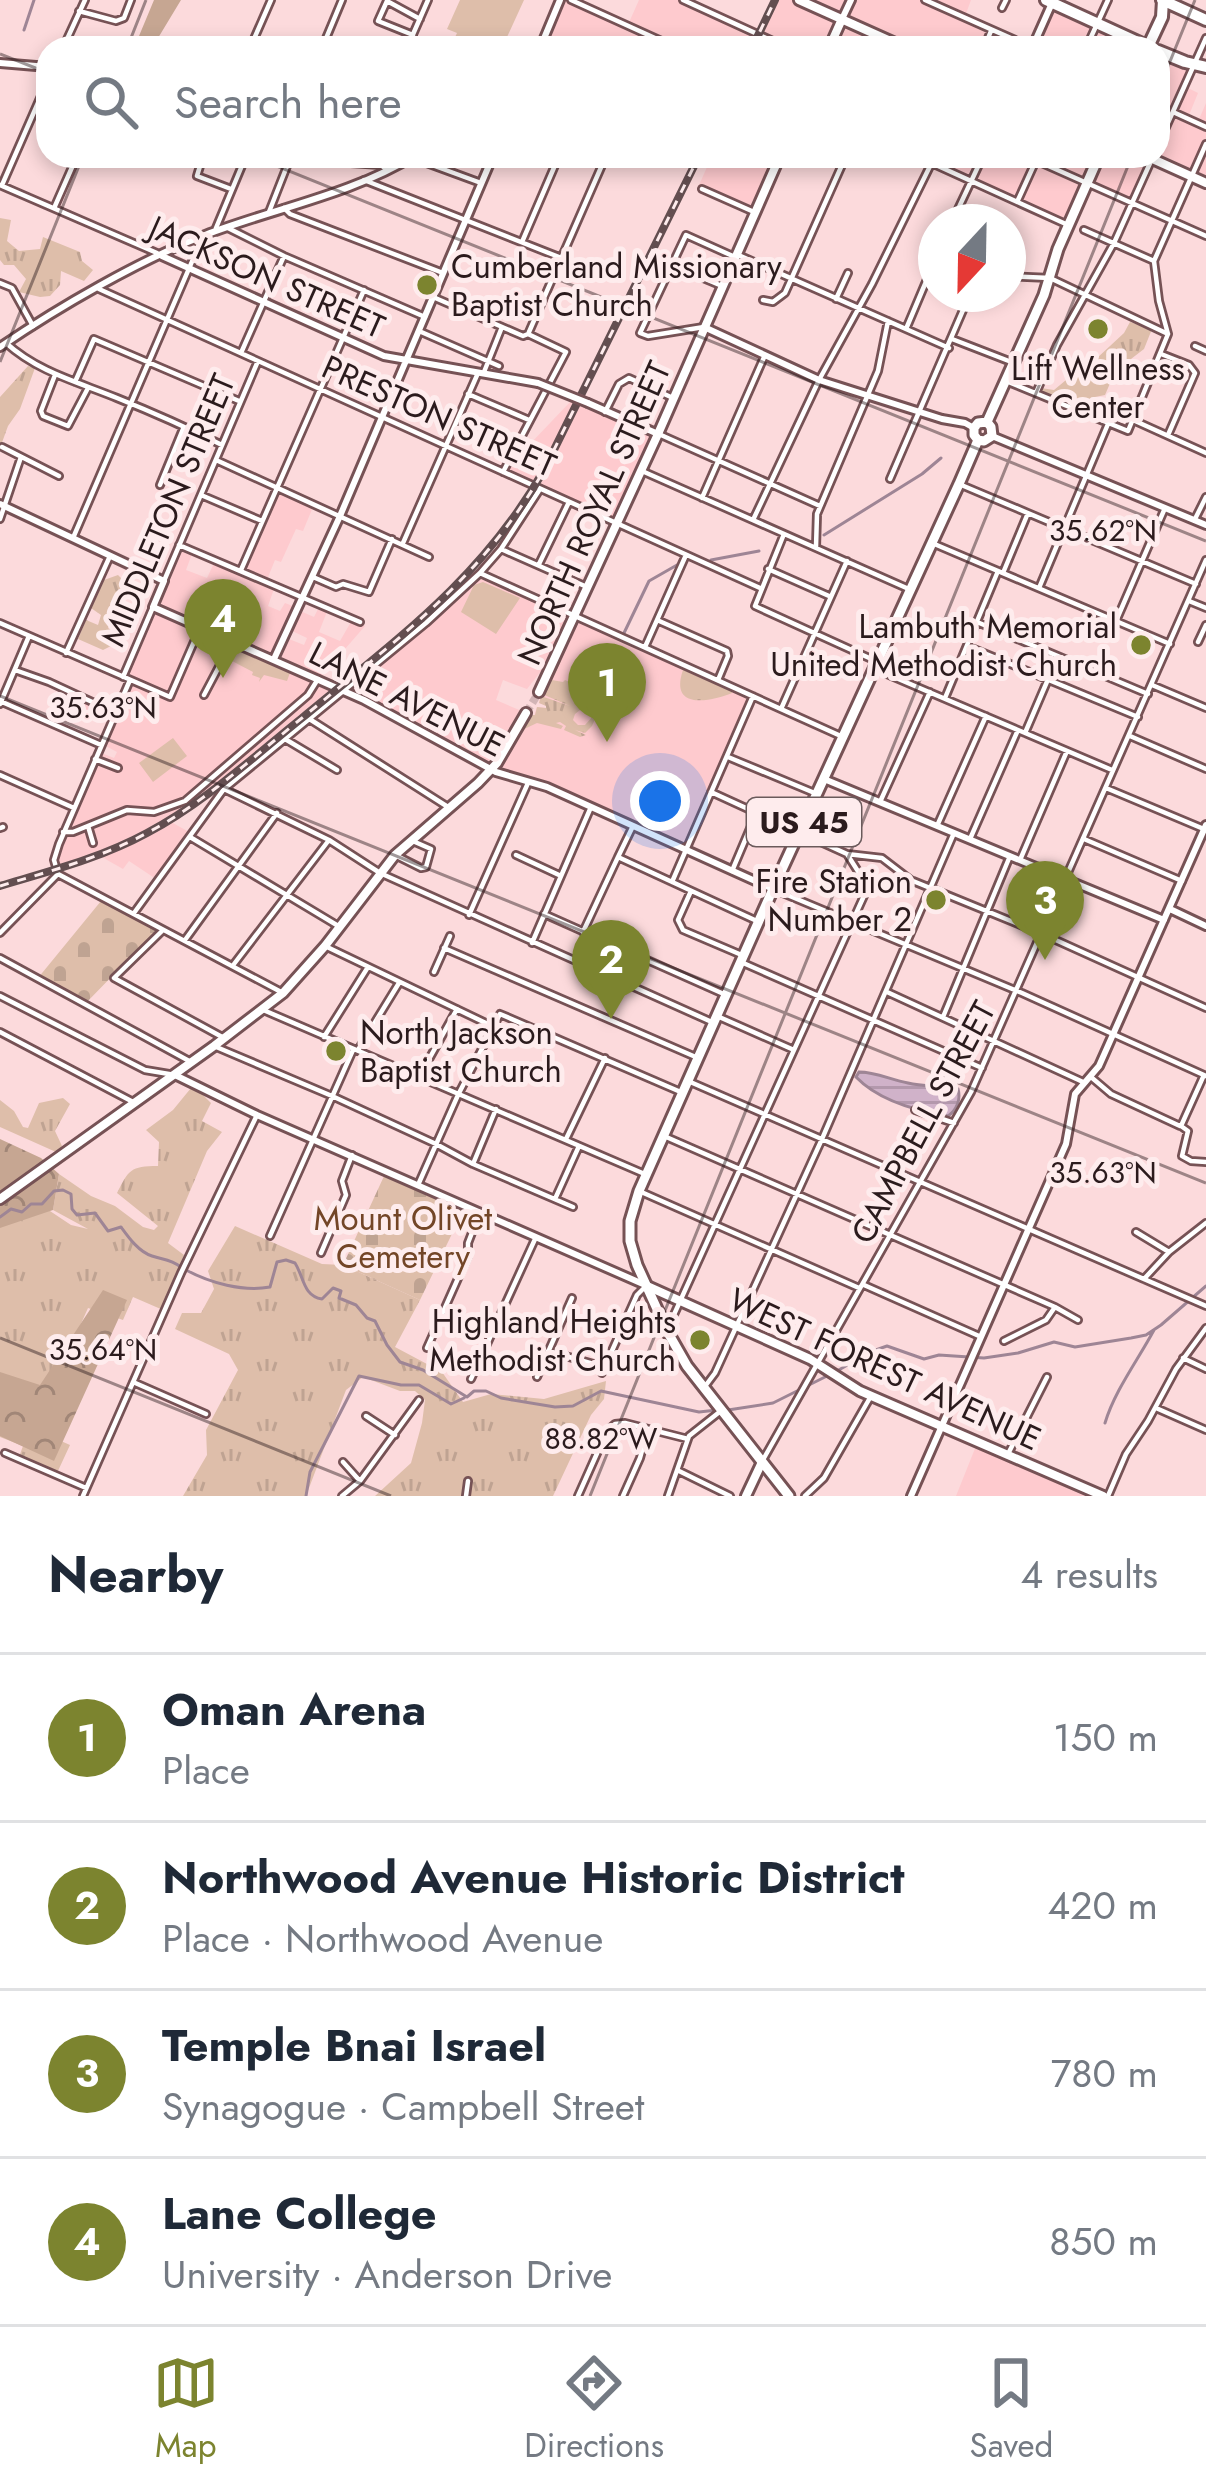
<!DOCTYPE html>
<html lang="en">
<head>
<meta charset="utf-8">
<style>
	:root { --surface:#fff; --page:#f6f6f7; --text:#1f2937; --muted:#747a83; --line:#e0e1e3; --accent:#7c842f }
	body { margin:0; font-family:Jost,sans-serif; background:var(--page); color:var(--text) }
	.compass { position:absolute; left:918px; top:204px; width:108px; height:108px; border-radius:50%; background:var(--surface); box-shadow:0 6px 18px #0003; rotate:202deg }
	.you { position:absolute; left:660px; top:801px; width:42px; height:42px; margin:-30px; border:9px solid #fff; border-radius:50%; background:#1a73e8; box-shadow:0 0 0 18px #1a73e833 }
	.badge { display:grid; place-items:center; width:78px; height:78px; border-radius:50%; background:var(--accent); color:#fff; font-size:39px; font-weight:700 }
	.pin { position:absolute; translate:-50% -99px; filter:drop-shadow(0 3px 6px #0008) }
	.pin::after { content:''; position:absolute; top:63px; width:42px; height:36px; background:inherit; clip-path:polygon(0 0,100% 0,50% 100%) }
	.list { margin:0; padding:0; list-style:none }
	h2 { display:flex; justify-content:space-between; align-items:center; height:156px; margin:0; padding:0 48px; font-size:51px }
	h2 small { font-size:39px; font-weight:400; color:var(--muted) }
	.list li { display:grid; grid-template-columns:78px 1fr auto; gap:36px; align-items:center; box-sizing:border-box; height:168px; padding:0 48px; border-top:3px solid var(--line) }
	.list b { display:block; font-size:45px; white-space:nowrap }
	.list p { margin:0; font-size:39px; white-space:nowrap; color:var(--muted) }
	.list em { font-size:39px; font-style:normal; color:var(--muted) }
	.icon { flex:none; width:66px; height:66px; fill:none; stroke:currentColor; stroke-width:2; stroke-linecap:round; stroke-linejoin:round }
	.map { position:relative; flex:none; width:1206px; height:1496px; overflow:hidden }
	.search { position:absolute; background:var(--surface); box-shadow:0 6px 18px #0003; left:36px; right:36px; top:36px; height:132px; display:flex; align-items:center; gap:30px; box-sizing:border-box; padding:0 42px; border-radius:36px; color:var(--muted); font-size:45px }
	.sheet { height:828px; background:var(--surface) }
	nav { display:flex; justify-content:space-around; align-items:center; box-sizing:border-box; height:168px; border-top:3px solid var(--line); background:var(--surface); font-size:33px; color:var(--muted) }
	nav a { display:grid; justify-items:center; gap:6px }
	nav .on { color:var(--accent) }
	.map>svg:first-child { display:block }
	.built { fill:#fecace }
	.grass { fill:url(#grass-tufts) }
	.forest { fill:url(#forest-crowns) }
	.cemetery { fill:url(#cemetery-stones) }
	.garden { fill:#debeaa }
	.water { fill:url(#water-rules); stroke:#9e8595; stroke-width:3 }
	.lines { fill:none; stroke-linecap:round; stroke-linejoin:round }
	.stream { stroke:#9e8595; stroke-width:3 }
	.secondary-tunnel { stroke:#d2b4b6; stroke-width:8; stroke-dasharray:8 4; stroke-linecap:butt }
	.minor-casing { stroke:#765255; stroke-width:10 }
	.tertiary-casing { stroke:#765255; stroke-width:12 }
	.secondary-casing { stroke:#765255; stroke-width:14 }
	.primary-casing { stroke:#765255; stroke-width:15 }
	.trunk-casing { stroke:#765255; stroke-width:16 }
	.minor { stroke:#fff; stroke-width:4.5 }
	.tertiary { stroke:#fff; stroke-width:6 }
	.secondary { stroke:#fff; stroke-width:8 }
	.primary { stroke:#fff; stroke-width:9 }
	.trunk { stroke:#fff; stroke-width:10 }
	.rail-casing { stroke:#634e50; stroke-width:8 }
	.rail { stroke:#feeced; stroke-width:3; stroke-dasharray:9; stroke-linecap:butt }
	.tertiary-bridge-casing { stroke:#765255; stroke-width:12; stroke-linecap:butt }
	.tertiary-bridge { stroke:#fff; stroke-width:6 }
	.ticks { fill:none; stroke:#2b1b1d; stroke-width:3; stroke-opacity:0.45 }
	.poi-dot { fill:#7c842f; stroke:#feeced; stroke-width:4.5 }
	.labels { text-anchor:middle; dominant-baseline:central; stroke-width:10; stroke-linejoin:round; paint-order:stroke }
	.shield { fill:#feeced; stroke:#6a5a5b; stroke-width:3 }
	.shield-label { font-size:30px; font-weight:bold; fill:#2b1b1d }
	.poi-label { font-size:33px; fill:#2b1b1d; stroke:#feeced; text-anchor:end }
	.street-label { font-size:33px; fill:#2b1b1d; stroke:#feeced }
	.park-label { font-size:33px; fill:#734627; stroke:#feeced }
	.ticks-label { font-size:30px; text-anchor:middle; fill:#2b1b1d; stroke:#feeced; stroke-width:10; stroke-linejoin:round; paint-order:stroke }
</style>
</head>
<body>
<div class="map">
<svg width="1206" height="1496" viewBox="0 0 1206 1496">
	<defs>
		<pattern id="grass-tufts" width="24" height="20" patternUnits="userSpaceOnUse" patternTransform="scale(3)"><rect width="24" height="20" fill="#debeaa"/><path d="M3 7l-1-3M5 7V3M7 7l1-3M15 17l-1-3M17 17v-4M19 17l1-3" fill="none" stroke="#bfa392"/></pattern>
		<pattern id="forest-crowns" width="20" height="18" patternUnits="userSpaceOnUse" patternTransform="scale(3)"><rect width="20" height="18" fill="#c6a692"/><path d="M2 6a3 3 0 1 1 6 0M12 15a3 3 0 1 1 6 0" fill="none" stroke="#a18677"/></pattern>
		<pattern id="cemetery-stones" width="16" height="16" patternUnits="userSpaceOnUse" patternTransform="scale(3)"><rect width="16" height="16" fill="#debeaa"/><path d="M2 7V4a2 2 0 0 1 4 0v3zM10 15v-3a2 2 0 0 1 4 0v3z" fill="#bfa392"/></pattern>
		<pattern id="water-rules" width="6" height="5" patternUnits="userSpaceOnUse" patternTransform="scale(3)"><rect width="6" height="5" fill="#d0b2c9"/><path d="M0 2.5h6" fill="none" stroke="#b398ac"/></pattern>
	</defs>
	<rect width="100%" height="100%" fill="#fcdadc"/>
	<path class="built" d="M562,0H568L627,27L639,0H680L754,35L748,48H542Z
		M778,0H971L964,19L991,31L983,48H756Z
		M1053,6L1120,38L1116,48H1034Z
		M1158,54L1190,68L1184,86L1198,93L1187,120L1197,124L1206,103V180L1154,156H1158Z
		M712,156H777L754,209L699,185Z
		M919,156H1150L1129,200L1085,180L1066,222Z
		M572,400L652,436L614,520L506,469Z
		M277,492L313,507L303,531L296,529L281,562L275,560L266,582L275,586L268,606L280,611L285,603L298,608L284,637L304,645L307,638L290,630L298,610L314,617L320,605L328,609L319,632L340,641L352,620L365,626L318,680L336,692L217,790L171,822L191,833L156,879L129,861L123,869L100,856L58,870L56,864L58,850L99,752L114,758L117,752L102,744L111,723L78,709L82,700L115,714L120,705L138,712L141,704L123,697L131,680L124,677L180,546L193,551L186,570L207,578L215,561L242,572Z
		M479,576L568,616L569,619L549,661L527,689L503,680L496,700L524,712L492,762L485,761L351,690L364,676L428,625Z
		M576,620L749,697L685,846L547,782L502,769L501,762L520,737L516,736L529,715L534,716L537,707L546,708V705L539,703L541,693Z
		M976,1446L1094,1496H956Z"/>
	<path class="grass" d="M0,218L11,220L7,241L19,251L40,249L43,237L80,252L82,261L93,270L84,281L61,271L60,285L50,296L40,297L19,292L26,279L14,265H4L0,260Z
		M1130,322L1152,329L1144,349L1131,359L1125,371L1114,374L1105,395L1095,397L1087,413L1041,394V388L1054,390L1078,370L1090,356L1096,359L1124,333Z
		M28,366L35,368L20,409L8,426L0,448V397Z
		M118,575L127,584L108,628L122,637L117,643L103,650L78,639L86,620L98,625L101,615L91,608L104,580Z
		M236,645L259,658L291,670L287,681L264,675L259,682L260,678L252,675L253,672L232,661L230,658Z
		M559,660L561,661L552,680L563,682L565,680L572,683L570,689L583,687L577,705L584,707L575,714L573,720L578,725H585L593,716L596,717L592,726L585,733L575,730L586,735L580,737L564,730L566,726L560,722L556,723L563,726L561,729L537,723L520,731L529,715H535L537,707L546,708V706L539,703L541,696L570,706L542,694Z
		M683,670L732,691V693C710,702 669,710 683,670Z
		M191,1088L200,1092L211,1103L202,1121L222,1132L207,1151L168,1243L184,1255L178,1269L180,1270L163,1310L133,1297L123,1320L88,1308L34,1429L70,1445L57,1473L19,1457L23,1446L0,1437V1205L50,1211L71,1225L88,1229L53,1210L59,1174L91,1196L115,1206L143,1227L154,1230L158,1226L117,1193C129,1170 130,1166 158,1166L159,1142L146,1130L173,1110Z
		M63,1098L70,1104L55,1131L62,1146L56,1152L0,1127V1100L14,1111L23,1127L28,1128L39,1103Z
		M235,1226L322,1264L343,1265L420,1300L395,1347L442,1372L463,1402L491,1394L544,1399L606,1381L604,1399L591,1415L553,1496H375L411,1463L422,1423L425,1400L415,1391H400L363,1377L346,1390L306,1496H183L207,1455L206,1430L238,1370L229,1354L175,1329L182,1313H201L214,1289L208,1271Z"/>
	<path class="forest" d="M154,0H181L152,48H134Z
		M0,1139L41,1158L59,1174L53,1210L0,1228Z
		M103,1290L127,1300L54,1461L0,1436V1372L40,1385Z"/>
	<path class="cemetery" d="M101,901L157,930L85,1004L38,978Z
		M385,1174L464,1209L420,1300L343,1265Z"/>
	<path class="garden" d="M460,0H524L502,48H455L451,46L457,33L447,29Z
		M483,582L520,598L496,634L461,612L474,585Z
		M173,738L187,756L153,782L139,763Z"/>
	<path class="water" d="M859,1072C876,1072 891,1080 908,1083C925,1087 942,1085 958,1089C961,1099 957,1110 948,1116C917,1111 879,1101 856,1077Z"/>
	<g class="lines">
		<path class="stream" d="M24,30L34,0
			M824,535L922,474L941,458
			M711,560L759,551
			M624,633L649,581L677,565
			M0,1217L11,1209L22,1212L31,1204H42L54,1191L63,1190L71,1194L72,1209L77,1215L95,1213L108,1231L121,1227C129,1238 139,1252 152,1256C164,1260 170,1259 181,1267
			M186,1270C210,1283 243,1292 270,1287L277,1262L286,1260L295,1263C304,1277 303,1296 322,1299L333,1288L341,1291L339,1298L356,1305L367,1318L375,1321L387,1345L400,1362L423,1370L467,1397L474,1391H486L501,1398L555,1407L573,1406L601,1391L699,1412L717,1410
			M837,1371L870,1352L887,1346L924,1359L939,1355L984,1358L1018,1353L1054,1342L1075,1347L1131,1338L1146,1335L1161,1325L1206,1286
			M728,1410L773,1403L827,1376
			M1105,1423C1115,1390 1138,1360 1154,1330
			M306,1496L310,1472L359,1376L401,1385H419L451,1404L464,1398"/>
		<path class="secondary-tunnel" d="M526,713L539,692"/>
		<defs>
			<path id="minor" d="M571,0L677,48
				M683,0L788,48
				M925,0L1033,48
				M1002,8L1006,0
				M79,11L116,21L124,18L131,0
				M413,35L378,21L387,1L420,19
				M63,48L85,0
				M250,48L271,0
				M322,48L342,0
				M407,48L428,0
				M984,48L991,31
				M1086,48L1108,0
				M1173,112L1206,127
				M1158,145L1206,38
				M203,156L197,176L231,189
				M916,156L1068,225
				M1026,156L1206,236
				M413,158L481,183
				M290,159L381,165L387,170
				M364,180L559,257
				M0,185L157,253
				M2,185L48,80
				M702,189L754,212
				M1018,200L1038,156
				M55,206L77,156
				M284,208L290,214L443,273
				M269,212L289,161
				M952,222L983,156
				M216,228L246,156
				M228,228L284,256L425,317
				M1084,230L1154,261
				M522,242L559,156
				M736,254L949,348
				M1154,261L1206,144
				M672,265L722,286
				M1008,276L1050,278L1168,334
				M0,283L12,288L33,326
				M99,289L760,588
				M433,297L523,336L528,334L566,352L503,472
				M836,299L848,273
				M763,300L773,302L785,293L846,156
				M704,327L648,336L640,333L686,235L735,257
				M906,329L936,258
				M419,331L499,366
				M529,332L606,156
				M952,339L1014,363
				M6,343C38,372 78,382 117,398C152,412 188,428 222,445
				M1195,346L1206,351
				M241,353L284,256
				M1161,354L1189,365L1195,373L1168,435
				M484,372L502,327
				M55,375L41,411L43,416L68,426L88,388
				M1006,381L1128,431L1168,334L1159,301L1154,261
				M75,382L94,339L239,401
				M1036,393L1057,345L1114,243L1151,161
				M468,394L529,420
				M605,412L619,384L629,378L673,398
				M1133,420L1206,453
				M661,435L820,506
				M2,447L59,476
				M216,460L429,557
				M642,471L911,590
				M890,479L970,294
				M959,484L1196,584
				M160,485L183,429
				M201,495L262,521
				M702,498L765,355
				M0,519L21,457
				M1195,519L1206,497
				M753,520L819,380L872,284L935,156
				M784,534L755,606L878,662
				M73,538L203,236
				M403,543L478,373
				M932,543L1170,644
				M179,545L360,622
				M816,547L817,514L878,371L888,321
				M501,549L587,587
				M539,564L569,502
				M768,569L829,596
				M241,570L364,290
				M1003,573L1028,513
				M482,574L843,737
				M313,577L336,587L343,584L369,592L392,539
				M164,581L258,361
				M1039,588L1108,424
				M1189,601L1206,608
				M657,620L727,651L728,656L718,680
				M1116,621L1165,508
				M977,622L1148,694
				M0,623L170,697L200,628
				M1198,642L1206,625
				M967,646L1138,717
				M645,647L686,555
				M66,653L110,556
				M875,669L1112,770
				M15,670L49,682L116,713
				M123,677L153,607
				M130,680L59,844L54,860L58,874L283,993
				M1152,685L1206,708
				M204,695L232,642
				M945,698L998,571
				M0,701L101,745
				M0,704L29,636
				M781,709L847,561
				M311,720L448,807
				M1025,733L1058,656
				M1130,736L1206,769
				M285,739L337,770
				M728,757L817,794
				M95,759L118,768
				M0,775L74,808
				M1106,788L1206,830
				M224,789L329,840L380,873L714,1023
				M711,792L847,854L868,887L913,881L1038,932L1206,1008
				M880,802L930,692
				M88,826L93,843
				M633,826L618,857L759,922
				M937,826L986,716
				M0,828L3,827
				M63,832H73L127,810L154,812L185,801L308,695L318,679
				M190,837L340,927
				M970,839L1018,730
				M1084,839L1182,881
				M847,854L882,858L912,881
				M395,855L421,868L426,867L431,849L415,842
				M516,855L559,875
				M1020,860L1067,751
				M732,871L757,812
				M672,882L753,696
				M773,889L1022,993L1206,1076
				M691,891L678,920L683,930L744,956
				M134,913L224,789L426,623L480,573L501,549L540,489
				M544,914L726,995
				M469,915L528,783
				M162,931L114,978L224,1038
				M583,932L618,857
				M0,933L58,874
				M185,940L277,813
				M532,943L591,807
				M325,946L492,1026
				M444,948L698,1058
				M0,958L191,1062
				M741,962L982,1068
				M234,964L329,840
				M434,972L450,936
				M887,992L1083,1082
				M0,996L145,1070L175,1075
				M261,1009L647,1175
				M717,1016L794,1050
				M943,1017L1010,856
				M0,1032L135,1103
				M324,1037L368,967
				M214,1046L332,1096L436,1144L473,1164L573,1207
				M358,1050L399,983
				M1204,1075L1181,1126L1188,1131L1182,1156L1191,1161L1206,1162
				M419,1077L457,1009
				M1091,1077L1111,1094L1180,1126
				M688,1081L1206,1306
				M915,1110L954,1123
				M664,1136L1055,1307L1078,1320
				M566,1139L605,1058
				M473,1164L496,1109
				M418,1185L458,1095L500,1014L683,1093
				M639,1191L859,1288
				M555,1199L579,1146
				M1136,1232L1169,1252
				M270,1236L353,1050
				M321,1253L346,1195L342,1181L352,1155
				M1144,1279L1169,1252L1206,1223
				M864,1285L979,1336
				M667,1330L868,887
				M1004,1341L1046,1320L1055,1307
				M427,1348L468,1256V1243L480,1212
				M548,1351L604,1367
				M1183,1358L1206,1369
				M602,1373L637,1295L646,1286
				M537,1377L572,1298
				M471,1379L536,1237
				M133,1382L206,1414
				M706,1385L715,1373L822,1139L954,833
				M1156,1408L1206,1430
				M366,1416L395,1435
				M1009,1452L1047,1377
				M5,1453L86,1488
				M764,1458L971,1092L1206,560
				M343,1462L360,1481
				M679,1471L730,1496
				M83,1496L181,1273L257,1115
				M342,1496L360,1481L419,1400
				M466,1496L468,1481
				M578,1496L607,1431L615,1424L625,1423L688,1439
				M623,1496L640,1458L648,1429
				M668,1496L689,1436L722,1410
				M805,1496L824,1478L871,1396
				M1108,1496L1126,1454L1148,1421L1176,1369L1206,1328"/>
			<path id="tertiary" d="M842,19L851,0
				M540,48L560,0
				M1032,48L1052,3
				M0,63L48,67
				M162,256L384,356L538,383
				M704,327L819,380L942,419L965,423L974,428
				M0,347C59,307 138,261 205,235C272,209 353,194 414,156
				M588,403L658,434
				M992,436L1206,525
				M0,504L164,581L153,607L364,700L496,772L547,787L773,889
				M274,659L340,516L493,156
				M824,779L1164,920
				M1170,909L1206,926
				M175,1075L257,1115L643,1284
				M911,1496L1066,1144L1075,1094L1099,1066L1206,825"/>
			<path id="secondary" d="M799,0L906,48
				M829,48L842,19
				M1146,156L1206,183
				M539,692L658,434L780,156
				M0,1199L214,1046L283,993L325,946L395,855L478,783L497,763L526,713
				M647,1286L810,1359L860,1391L1103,1496
				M746,1496L762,1462"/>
			<path id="primary" d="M987,422L1044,295L1058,249L1099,156
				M978,440L984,441L992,436L991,427L987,422
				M789,1496L687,1366L667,1331L637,1265L630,1241V1221L639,1191L773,889L959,484L978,440L974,435V428L978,423L987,422"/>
			<path id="trunk" d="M1046,0L1151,48
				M1162,0L1206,20
				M1148,47L1162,17L1163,0
				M1158,51L1185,62L1206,67"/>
		</defs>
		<use href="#minor" class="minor-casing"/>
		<use href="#tertiary" class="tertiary-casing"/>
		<use href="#secondary" class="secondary-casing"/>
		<use href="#primary" class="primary-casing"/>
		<use href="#trunk" class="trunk-casing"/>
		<use href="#minor" class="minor"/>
		<use href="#tertiary" class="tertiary"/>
		<use href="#secondary" class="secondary"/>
		<use href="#primary" class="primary"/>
		<use href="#trunk" class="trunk"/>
		<defs>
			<path id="rail" d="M752,48L775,0
				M0,886C50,871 101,858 147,833C204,803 252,758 302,718C396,640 482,579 544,470L699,156"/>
		</defs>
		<use href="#rail" class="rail-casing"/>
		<use href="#rail" class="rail"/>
		<defs>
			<path id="tertiary-bridge" d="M538,383L588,403"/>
		</defs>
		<use href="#tertiary-bridge" class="tertiary-bridge-casing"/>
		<use href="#tertiary-bridge" class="tertiary-bridge"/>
	</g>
	<path class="ticks" d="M127,48L146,0M0,54L48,73M1158,91L1195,0M252,156L1206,541M0,362L83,156M0,696L1206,1183M0,1338L391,1496M590,1496L1132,156"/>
	<g class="poi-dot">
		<circle cx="427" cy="285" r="12"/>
		<circle cx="1098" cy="329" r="12"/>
		<circle cx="1141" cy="645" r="12"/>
		<circle cx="936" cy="900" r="12"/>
		<circle cx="336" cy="1051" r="12"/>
		<circle cx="700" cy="1340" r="12"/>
	</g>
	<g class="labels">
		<rect class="shield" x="747" y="798" width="114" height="48" rx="9"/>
		<g class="shield-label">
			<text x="804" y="822">US 45</text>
		</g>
		<g class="poi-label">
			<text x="451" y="266" text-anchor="start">Cumberland Missionary<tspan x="451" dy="38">Baptist Church</tspan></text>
			<text x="1098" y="368" text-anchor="middle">Lift Wellness<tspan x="1098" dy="38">Center</tspan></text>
			<text x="1117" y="626">Lambuth Memorial<tspan x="1117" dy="38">United Methodist Church</tspan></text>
			<text x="912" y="881">Fire Station<tspan x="912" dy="38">Number 2</tspan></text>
			<text x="360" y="1032" text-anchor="start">North Jackson<tspan x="360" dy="38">Baptist Church</tspan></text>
			<text x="676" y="1321">Highland Heights<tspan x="676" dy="38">Methodist Church</tspan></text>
		</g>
		<g class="street-label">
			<text transform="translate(267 277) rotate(24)">JACKSON STREET</text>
			<text transform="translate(439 416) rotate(24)">PRESTON STREET</text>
			<text transform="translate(168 510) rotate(-67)">MIDDLETON STREET</text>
			<text transform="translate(594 513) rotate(-66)">NORTH ROYAL STREET</text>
			<text transform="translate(407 699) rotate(27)">LANE AVENUE</text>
			<text transform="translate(923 1122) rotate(-62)">CAMPBELL STREET</text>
			<text transform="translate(885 1369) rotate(25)">WEST FOREST AVENUE</text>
		</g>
		<g class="park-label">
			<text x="403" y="1218">Mount Olivet<tspan x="403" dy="38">Cemetery</tspan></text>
		</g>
	</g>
	<g class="ticks-label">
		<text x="1103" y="541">35.62°N</text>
		<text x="103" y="718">35.63°N</text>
		<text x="1103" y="1183">35.63°N</text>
		<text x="103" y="1360">35.64°N</text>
		<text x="601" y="1449">88.82°W</text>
	</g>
</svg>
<svg class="compass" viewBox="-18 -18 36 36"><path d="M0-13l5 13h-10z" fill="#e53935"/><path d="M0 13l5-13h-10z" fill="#747a83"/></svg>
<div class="you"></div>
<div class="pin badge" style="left:607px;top:742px">1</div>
<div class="pin badge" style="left:611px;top:1019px">2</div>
<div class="pin badge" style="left:1045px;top:960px">3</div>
<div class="pin badge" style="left:223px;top:678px">4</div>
<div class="search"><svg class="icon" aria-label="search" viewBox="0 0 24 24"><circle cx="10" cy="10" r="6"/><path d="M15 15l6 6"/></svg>Search here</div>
</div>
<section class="sheet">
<h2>Nearby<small>4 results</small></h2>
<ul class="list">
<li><span class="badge">1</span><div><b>Oman Arena</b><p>Place</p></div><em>150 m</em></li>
<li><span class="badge">2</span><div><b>Northwood Avenue Historic District</b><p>Place · Northwood Avenue</p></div><em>420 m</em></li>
<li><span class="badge">3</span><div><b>Temple Bnai Israel</b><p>Synagogue · Campbell Street</p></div><em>780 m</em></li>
<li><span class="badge">4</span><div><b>Lane College</b><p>University · Anderson Drive</p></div><em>850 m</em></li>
</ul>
</section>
<nav>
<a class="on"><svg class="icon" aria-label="map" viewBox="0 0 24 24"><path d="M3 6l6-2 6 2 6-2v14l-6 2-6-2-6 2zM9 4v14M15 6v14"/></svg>Map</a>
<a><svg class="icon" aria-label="directions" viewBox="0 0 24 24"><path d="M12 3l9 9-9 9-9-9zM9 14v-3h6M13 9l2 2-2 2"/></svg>Directions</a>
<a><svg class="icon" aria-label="saved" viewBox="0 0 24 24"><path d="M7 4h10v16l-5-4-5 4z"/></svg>Saved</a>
</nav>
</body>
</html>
